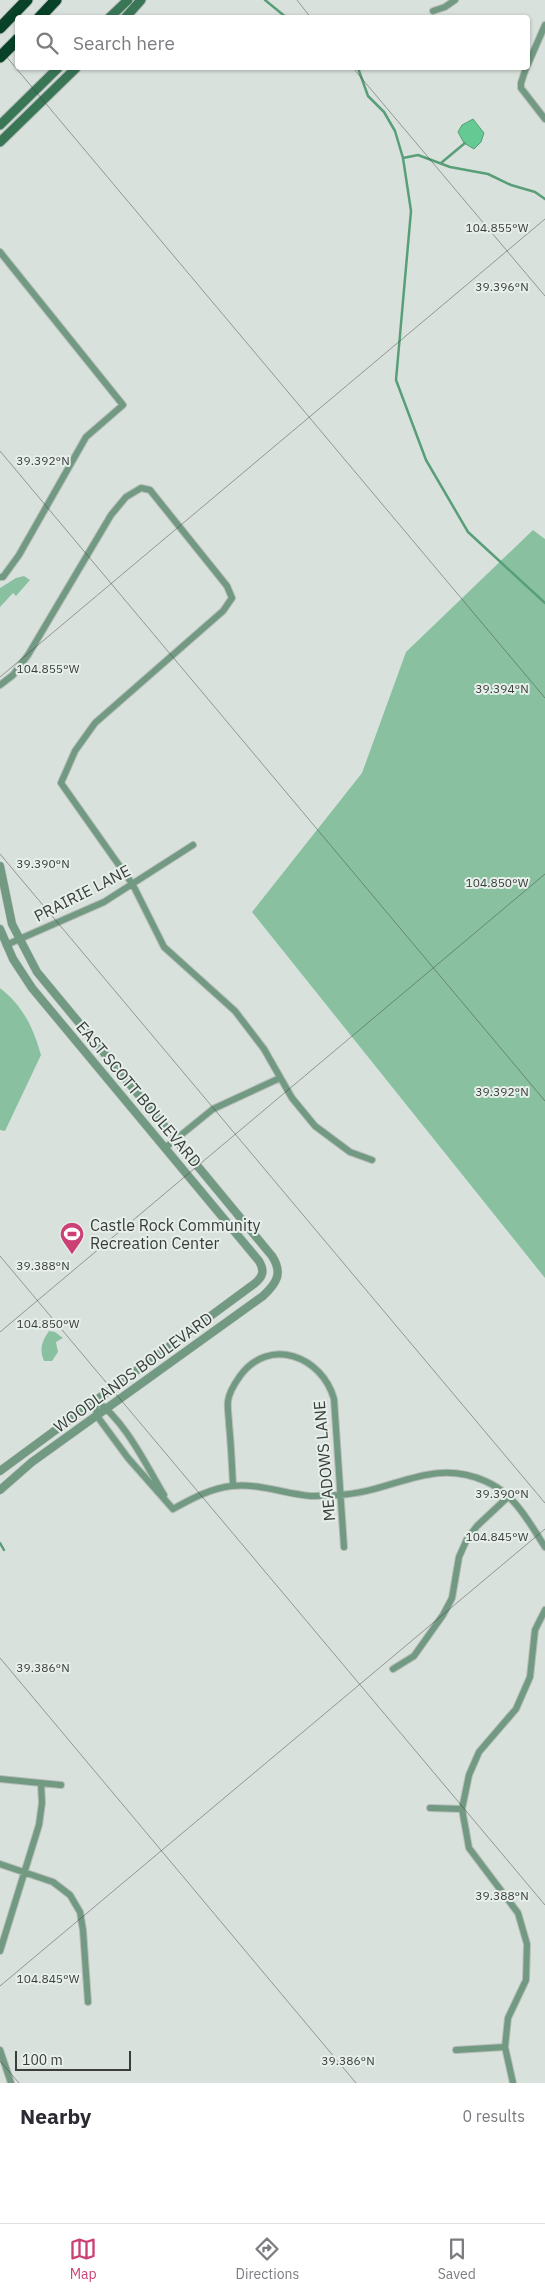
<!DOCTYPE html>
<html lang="en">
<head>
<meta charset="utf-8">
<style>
	:root { --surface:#fff; --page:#f7f7f7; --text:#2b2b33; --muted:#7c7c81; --line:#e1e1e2; --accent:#cb4075 }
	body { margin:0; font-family:"IBM Plex Sans",sans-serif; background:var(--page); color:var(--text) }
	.scale { position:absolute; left:15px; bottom:12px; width:116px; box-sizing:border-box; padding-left:5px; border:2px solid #3a3d3b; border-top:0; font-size:14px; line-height:18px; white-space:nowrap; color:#3a3d3b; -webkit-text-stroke:4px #e6efe9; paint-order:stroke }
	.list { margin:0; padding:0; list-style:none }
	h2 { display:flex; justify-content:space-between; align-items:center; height:65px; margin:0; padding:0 20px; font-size:21px }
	h2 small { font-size:16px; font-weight:400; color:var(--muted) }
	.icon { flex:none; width:28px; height:28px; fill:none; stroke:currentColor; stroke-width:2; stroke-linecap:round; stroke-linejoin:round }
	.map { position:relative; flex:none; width:545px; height:2083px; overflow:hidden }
	.search { position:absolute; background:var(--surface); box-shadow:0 1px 4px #0004; left:15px; right:15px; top:15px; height:55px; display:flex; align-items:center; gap:12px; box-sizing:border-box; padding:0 18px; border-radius:5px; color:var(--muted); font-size:19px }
	.sheet { height:140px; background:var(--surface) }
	nav { display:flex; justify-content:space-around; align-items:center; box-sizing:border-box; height:70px; border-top:1px solid var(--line); background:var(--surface); font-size:14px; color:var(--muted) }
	nav a { display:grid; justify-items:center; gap:2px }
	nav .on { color:var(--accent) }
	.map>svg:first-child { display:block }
	.green { fill:#89c1a0 }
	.water { fill:#65c994; stroke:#589f79 }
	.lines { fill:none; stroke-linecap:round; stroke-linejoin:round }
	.stream { stroke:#589f79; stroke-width:2.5 }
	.minor-casing { stroke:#b6bdb9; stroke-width:8 }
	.tertiary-casing { stroke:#b6bdb9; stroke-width:9 }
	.secondary-casing { stroke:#b6bdb9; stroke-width:11 }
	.motorway-casing { stroke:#b6bdb9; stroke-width:13 }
	.minor { stroke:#729982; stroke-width:6 }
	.tertiary { stroke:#729982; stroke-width:8 }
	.secondary { stroke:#397656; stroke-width:9 }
	.motorway { stroke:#074128; stroke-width:11 }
	.ticks { fill:none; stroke:#3a3d3b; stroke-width:1; stroke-opacity:0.45 }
	.labels { text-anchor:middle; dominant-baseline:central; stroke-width:4; stroke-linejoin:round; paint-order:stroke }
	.street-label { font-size:16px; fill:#3a3d3b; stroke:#e6efe9 }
	.poi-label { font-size:16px; fill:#3a3d3b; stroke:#e6efe9; text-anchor:start }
	.ticks-label { font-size:12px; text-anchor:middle; fill:#3a3d3b; stroke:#e6efe9; stroke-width:4; stroke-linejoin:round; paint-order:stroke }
</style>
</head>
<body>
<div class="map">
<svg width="545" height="2083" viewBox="0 0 545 2083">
	<rect width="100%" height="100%" fill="#d9e1dc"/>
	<path class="green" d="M533,530L545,539V1278L252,912L362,773L406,652Z
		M24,576L30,580L16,596L13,593L0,607V588L16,578Z
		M0,988C23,1006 33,1027 41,1055L5,1131L0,1130Z
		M49,1331L55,1332L63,1338L56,1342L58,1352L52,1361H44C39,1349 42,1341 49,1331Z"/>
	<path class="water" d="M473,119L484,133L481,142L474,149L464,143L458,132L462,125Z"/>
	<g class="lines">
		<path class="stream" d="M265,0L287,18
			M358,68L368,96L384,112L395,131L403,158L418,155L450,167L488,174L511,185L535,192L545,199
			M403,158L411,211L396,380L426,460L468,532L545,603
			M441,163L465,143
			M0,1543L4,1550"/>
		<defs>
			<path id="minor" d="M433,11L445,7L455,0
				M528,64L545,25
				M526,68L521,83V88L545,119
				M0,252L123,405L86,437L19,555L3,577H0
				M0,685L13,675L28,655L111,515L126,497L141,488L150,490L227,586L232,598L223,611L95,723L75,751L61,783L133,885L164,947L235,1011L264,1049L292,1098L315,1126L350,1152L372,1160
				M6,945L104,902L193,845
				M165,1148L213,1109L280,1078
				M95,1400L97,1416L128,1458L173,1509
				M95,1400C125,1420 146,1465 164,1495
				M233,1485C232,1465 231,1444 229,1424C229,1417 227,1408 228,1401C229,1392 235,1383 240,1376C269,1336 322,1356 334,1399L344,1547
				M173,1509C191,1499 211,1488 232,1486C259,1483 285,1494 311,1496C320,1496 329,1495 338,1495C392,1493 430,1457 485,1481C514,1493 529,1522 545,1547
				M393,1669L414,1656L443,1615L452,1598L459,1557L467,1539L477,1526L509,1496
				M0,1779L61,1785
				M430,1808L462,1809
				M0,1864L53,1882L70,1895L80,1912L83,1930L88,2002
				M0,1951L39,1825L42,1803L41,1783
				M0,2050L11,2083
				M456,2050L505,2047
				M513,2083L505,2047L508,2018L526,1980L527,1944L518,1913L469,1848L462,1809L469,1775L479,1752L516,1709L530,1677L535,1630L545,1610"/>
			<path id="tertiary" d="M0,866L12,924L37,972L272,1256C283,1273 277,1283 263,1296L32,1462L0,1490
				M0,929L13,959L32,988L259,1261C265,1271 263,1277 254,1284L0,1471"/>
			<path id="secondary" d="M109,18L128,0
				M125,18L141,0
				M0,125L58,68
				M0,142L76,68"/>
			<path id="motorway" d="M39,18L56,0
				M0,28L27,0
				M0,57L18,39"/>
		</defs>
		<use href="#minor" class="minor-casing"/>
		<use href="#tertiary" class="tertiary-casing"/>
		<use href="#secondary" class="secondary-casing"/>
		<use href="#motorway" class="motorway-casing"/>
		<use href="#minor" class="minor"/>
		<use href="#tertiary" class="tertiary"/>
		<use href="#secondary" class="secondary"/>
		<use href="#motorway" class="motorway"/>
	</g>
	<path class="ticks" d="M297,0L311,18M0,22L26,0M0,49L545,698M353,68L545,296M0,451L545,1101M0,677L545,219M0,854L545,1503M0,1256L545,1905M0,1332L545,874M0,1658L356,2083M0,1986L545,1529M0,2061L19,2083"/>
	<defs>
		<symbol id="stadium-pin" viewBox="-11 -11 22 30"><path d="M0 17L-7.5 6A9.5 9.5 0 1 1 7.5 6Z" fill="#cb4075" stroke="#e6efe9"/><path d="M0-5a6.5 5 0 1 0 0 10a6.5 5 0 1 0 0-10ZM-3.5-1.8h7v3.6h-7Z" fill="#fff"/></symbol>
	</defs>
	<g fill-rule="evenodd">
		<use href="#stadium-pin" x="58" y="1220" width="28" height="38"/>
	</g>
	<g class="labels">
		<g class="street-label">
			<text transform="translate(82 893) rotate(-27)">PRAIRIE LANE</text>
			<text transform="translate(139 1094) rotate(50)">EAST SCOTT BOULEVARD</text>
			<text transform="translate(133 1372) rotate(-36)">WOODLANDS BOULEVARD</text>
			<text transform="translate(324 1461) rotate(-95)">MEADOWS LANE</text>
		</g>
		<g class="poi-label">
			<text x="90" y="1225">Castle Rock Community<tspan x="90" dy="18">Recreation Center</tspan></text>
		</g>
	</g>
	<g class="ticks-label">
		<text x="497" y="232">104.855°W</text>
		<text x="502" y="291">39.396°N</text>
		<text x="43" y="465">39.392°N</text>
		<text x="48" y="673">104.855°W</text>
		<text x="502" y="693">39.394°N</text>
		<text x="43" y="868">39.390°N</text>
		<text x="497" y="887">104.850°W</text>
		<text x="502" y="1096">39.392°N</text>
		<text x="43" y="1270">39.388°N</text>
		<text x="48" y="1328">104.850°W</text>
		<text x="502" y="1498">39.390°N</text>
		<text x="497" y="1541">104.845°W</text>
		<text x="43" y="1672">39.386°N</text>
		<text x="502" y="1900">39.388°N</text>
		<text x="48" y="1983">104.845°W</text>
		<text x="348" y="2065">39.386°N</text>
	</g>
</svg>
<div class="scale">100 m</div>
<div class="search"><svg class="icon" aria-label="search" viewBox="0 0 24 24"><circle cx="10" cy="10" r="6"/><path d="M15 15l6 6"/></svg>Search here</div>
</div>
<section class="sheet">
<h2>Nearby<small>0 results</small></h2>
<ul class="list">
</ul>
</section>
<nav>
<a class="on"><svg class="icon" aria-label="map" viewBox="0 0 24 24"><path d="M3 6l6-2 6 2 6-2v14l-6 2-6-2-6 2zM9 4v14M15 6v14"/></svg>Map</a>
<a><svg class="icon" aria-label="directions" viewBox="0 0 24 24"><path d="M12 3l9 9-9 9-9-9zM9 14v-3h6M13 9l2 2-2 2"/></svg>Directions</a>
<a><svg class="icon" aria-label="saved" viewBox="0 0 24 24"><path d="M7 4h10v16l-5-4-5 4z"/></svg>Saved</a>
</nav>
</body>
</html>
